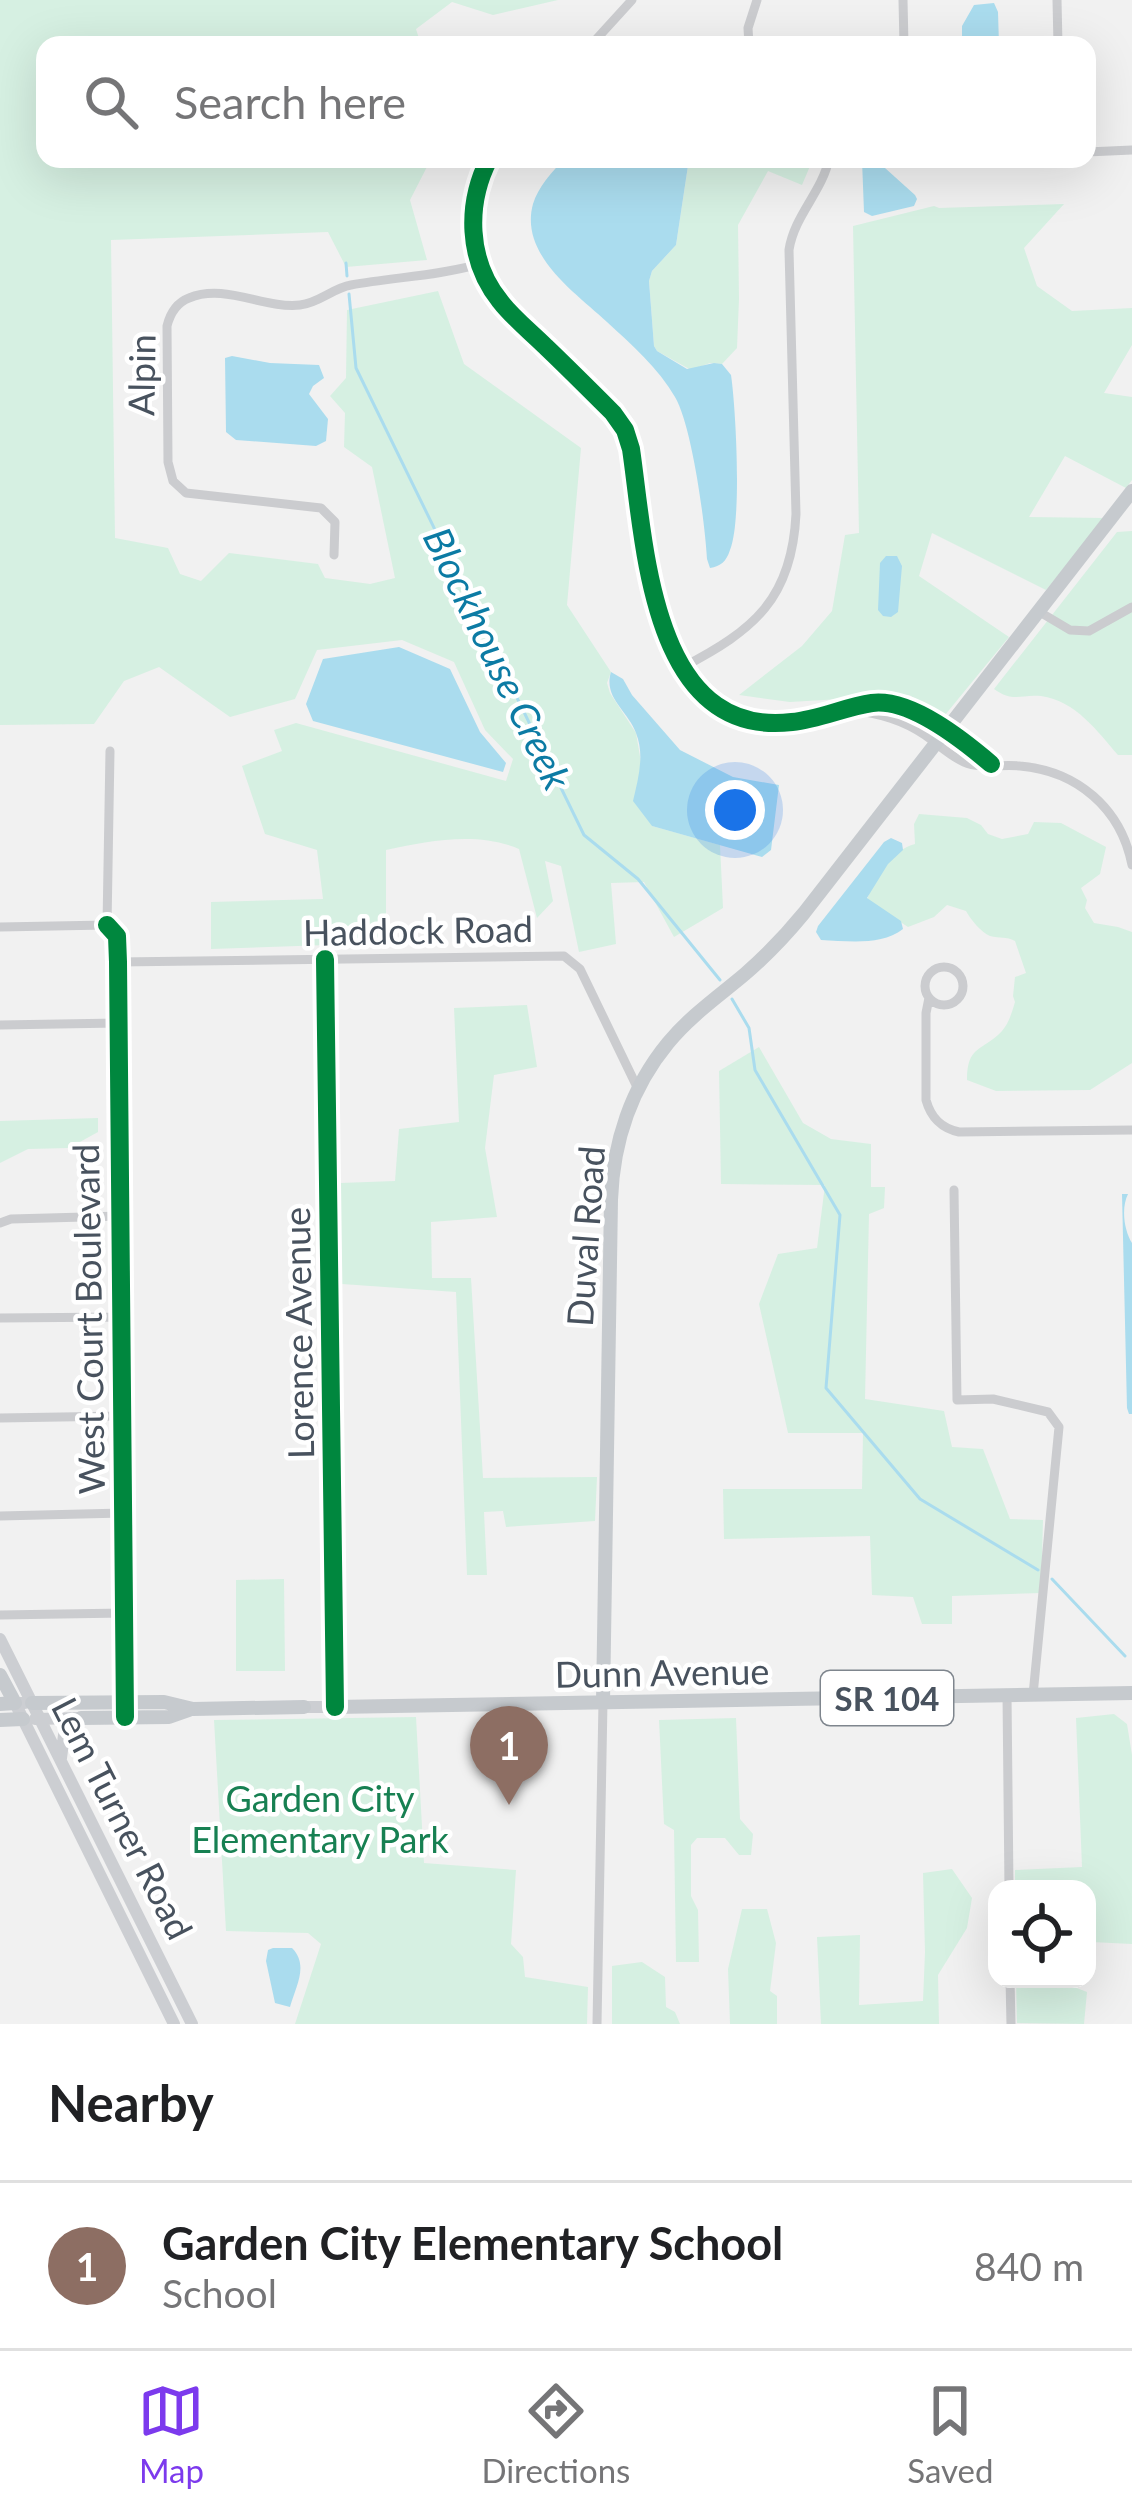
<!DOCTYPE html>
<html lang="en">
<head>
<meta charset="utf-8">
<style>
	:root { --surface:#fff; --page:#f2f2f2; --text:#202124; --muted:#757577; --line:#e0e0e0; --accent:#7c3aed }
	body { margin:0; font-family:Lato,sans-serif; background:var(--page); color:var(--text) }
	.controls { position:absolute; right:36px; bottom:36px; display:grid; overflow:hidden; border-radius:24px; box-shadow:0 12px 48px #0002 }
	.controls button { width:108px; height:108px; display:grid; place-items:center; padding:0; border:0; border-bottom:3px solid var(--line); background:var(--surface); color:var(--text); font:60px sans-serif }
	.you { position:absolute; left:735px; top:810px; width:42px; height:42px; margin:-30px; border:9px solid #fff; border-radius:50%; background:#1a73e8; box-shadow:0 0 0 18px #1a73e833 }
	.badge { display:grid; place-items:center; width:78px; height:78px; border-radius:50%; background:var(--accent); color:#fff; font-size:39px; font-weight:700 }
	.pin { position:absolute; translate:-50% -99px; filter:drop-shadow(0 3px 6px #0008) }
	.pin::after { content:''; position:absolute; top:63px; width:42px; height:36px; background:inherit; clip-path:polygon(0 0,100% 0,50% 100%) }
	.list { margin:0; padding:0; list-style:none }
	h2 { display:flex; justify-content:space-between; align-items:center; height:156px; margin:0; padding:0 48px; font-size:51px }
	h2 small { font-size:39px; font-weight:400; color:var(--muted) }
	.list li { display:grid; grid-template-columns:78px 1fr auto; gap:36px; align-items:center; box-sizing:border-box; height:168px; padding:0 48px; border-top:3px solid var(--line) }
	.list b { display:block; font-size:45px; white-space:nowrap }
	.list p { margin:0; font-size:39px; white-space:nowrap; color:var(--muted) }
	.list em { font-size:39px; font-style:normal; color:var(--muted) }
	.icon { flex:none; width:66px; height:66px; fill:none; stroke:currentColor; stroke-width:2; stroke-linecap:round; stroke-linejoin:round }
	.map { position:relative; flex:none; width:1132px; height:2024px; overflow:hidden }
	.search { position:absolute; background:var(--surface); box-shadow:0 12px 48px #0002; left:36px; right:36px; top:36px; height:132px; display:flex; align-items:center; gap:30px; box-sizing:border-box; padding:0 42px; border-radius:24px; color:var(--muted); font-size:45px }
	.sheet { height:324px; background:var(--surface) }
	nav { display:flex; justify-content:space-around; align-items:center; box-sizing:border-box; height:168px; border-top:3px solid var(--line); background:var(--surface); font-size:33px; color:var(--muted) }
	nav a { display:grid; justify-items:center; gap:6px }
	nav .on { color:var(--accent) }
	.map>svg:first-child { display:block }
	.green { fill:#d6f0e2 }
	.water { fill:#aadcee }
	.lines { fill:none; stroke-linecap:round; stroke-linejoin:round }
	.stream { stroke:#aadcee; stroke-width:3 }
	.street { stroke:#cbcccf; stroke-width:9 }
	.secondary { stroke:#ccced2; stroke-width:12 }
	.primary { stroke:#c6cace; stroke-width:14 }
	.cycleway-casing { stroke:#fff; stroke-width:26 }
	.cycleway { stroke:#00873e; stroke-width:18 }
	.labels { text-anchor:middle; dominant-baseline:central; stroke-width:9; stroke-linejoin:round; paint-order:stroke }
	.shield { fill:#fff; stroke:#7f868e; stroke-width:3 }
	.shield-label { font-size:33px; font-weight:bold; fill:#48525e }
	.street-label { font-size:36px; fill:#48525e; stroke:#fff }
	.park-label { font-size:36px; fill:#178052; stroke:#fff }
	.water-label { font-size:39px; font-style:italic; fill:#0c7ba4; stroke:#fff }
</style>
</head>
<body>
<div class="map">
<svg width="1132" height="2024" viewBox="0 0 1132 2024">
	<rect width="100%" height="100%" fill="#f1f1f1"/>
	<path class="green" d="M0,0H558L493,15L452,2L416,29L421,45H45V159H431L410,200L427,260L346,267L328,232L111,240L115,538L168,548L180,574L201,581L229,553L318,564L325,578L370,584L395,578L372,467L344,447L345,413L330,396L346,378L347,310L438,291L464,364L581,448L567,605L611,672L607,683L610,693L636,733L652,826L720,845L723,908L674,937L644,882L611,883L616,944L579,952L561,866L545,861L553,901L537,918L519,849C477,831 428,841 386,850V943L211,949V902L323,899L317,850L265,834L242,766L282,751L274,730L296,723L506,781L513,759L485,730L454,662L402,640L317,650L295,699L230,717L159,667L124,681L94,724L0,725Z
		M689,159H813L802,185L768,171L738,225L739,299L737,348L722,364L710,363L691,370L657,351L654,346L649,281L652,271L676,245Z
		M1064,204L1024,248L1037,286L1072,311L1132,308V345L1104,393L1132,397V480L1126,488L1065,456L1029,517L1105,518L1046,590L932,533L919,576L1009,637L945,715L909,695L790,702L739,695L802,646L832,611L845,535L859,533L853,226L934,206L939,208Z
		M1132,531V755H1118C1097,731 1076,701 1041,696C1020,694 1014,703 994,689L1117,532Z
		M919,814L967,818L981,825L988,834L1002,839L1028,834L1034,822L1061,823L1106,847L1100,874L1081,888L1087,900L1085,908L1094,923L1118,927L1132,932V1063L1090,1090L996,1091L967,1080C967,1045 982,1052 1002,1031C1009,1023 1012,1012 1015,1002L1013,996L1015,977L1026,973L1015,941C1006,936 1000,939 990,936C981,932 971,920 966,911L947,905L934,917L908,927L867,900C873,880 893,849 915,844L914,824Z
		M527,1005L537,1067L494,1075L485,1148L497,1217L431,1222L432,1278H471L483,1478L597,1477L595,1521L506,1527L503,1511L484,1512L487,1575H467L456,1292L342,1284L340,1183L395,1181L399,1129L459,1122L454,1008Z
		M759,1047L803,1123L831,1139L871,1144V1187H885L884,1208L869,1214L865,1399L944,1411L952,1447L983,1449L1010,1519L1043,1520L1041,1593L952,1596V1624H922L913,1597L872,1595L870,1536L724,1539L723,1489H862L863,1433H788L759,1304L778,1254L817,1248L825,1185L721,1184L719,1071Z
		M98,1118V1132L69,1148L28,1149L0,1163V1121Z
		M284,1579L285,1671H236V1580Z
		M1114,1714L1127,1724L1132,1755V1944L1091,1942L1087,1928V1889H1015V1870L1082,1867L1076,1718Z
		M416,1717L424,1863L516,1870L511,1944L523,1957L525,1977L588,1987L587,2024H295L321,1944L308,1933L226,1931L214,1720Z
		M736,1718L740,1819L753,1834L751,1855H739L725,1838H697L691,1845V1896L698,1910L699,1962H676L674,1830L664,1824L659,1720Z
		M952,1869L972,1898L967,1928L938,1975L939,2024H821L817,1937L860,1935L859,2005L923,2001L925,1952L923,1873Z
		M742,1909H767L776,1943L770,1991L777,1996V2024H730L728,1969Z
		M642,1962L665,1977L666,2007L675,2012L680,2024H612V1966Z
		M1016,1979H1054L1087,1992L1084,2024L1017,2023Z"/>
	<path class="water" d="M994,3L998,12L999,45H962V26L974,5Z
		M564,159H689L676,245L652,271L649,281L654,346L657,351L687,369L714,363L722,364L731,375C736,409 742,521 730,550C726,562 721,566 710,568L707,559C705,523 692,426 675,397C659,369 631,344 607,322C576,293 519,255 533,204C538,187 552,172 564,159Z
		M875,159L915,195L917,199L914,206L872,216L864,212L862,160Z
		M232,356L270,363L319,365L324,378L313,386L309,394L328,419L326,441L316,446L236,440L226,432L225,358Z
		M886,556H897L902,566L898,612L891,617L883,616L878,610L880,563Z
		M399,647L450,669L480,732L506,763L503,772L313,721L306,704L323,659Z
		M611,672L623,679L632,695L680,750L733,777L779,785L771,850L762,857L652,826L633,801C638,779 645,756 636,733C628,711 603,698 611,672Z
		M891,838L902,843L903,850L888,864L867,898L901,921L903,929C881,946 848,941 821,940L816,932L818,926L884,842Z
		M1122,1194H1128C1121,1208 1124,1230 1132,1243V1414H1129L1127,1408Z
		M273,1948H292C309,1965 296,1986 290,2007L275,2003L266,1961L268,1950Z"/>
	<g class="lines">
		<path class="stream" d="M346,263L347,276
			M349,294L356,368L584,835L638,879L720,980
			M732,999L749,1028L755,1070L840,1215L826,1388L920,1499L1038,1570
			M1052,1579L1125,1656"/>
		<path class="street" d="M903,0L904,45
			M1057,0L1058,45
			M591,45L632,0
			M749,45L748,28L757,0
			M1087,152L1132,150
			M489,159C466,204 467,260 500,301C513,318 531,332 546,347C569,369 591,391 613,413L625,430L631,449C645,544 651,739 792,722C820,719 845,707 872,703C911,698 964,741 991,764
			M334,555L335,522L321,508L186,493L173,481L168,462L167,326C170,314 176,303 189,298C225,283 264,309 300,305C319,303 333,288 351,285C395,277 437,276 480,264
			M1038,611L1070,630L1089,631L1132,607
			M683,667C754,630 792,599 796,514L789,250C794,216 822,192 829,159
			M854,710C881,714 903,720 925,735C938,744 950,756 964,762C980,769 1003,764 1020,766C1077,771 1121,808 1132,865
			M107,925L117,936L118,962L125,1708
			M107,925L110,751
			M0,927L107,925
			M325,959L335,1707
			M118,962L564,956L580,969L638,1089
			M925 986a19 19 0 1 1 38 0a19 19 0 1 1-38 0Z
			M929,998L926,1013V1100C931,1118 941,1128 959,1132L1132,1130
			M0,1025L118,1023
			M954,1190L957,1400L993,1399L1048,1412L1059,1427L1033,1695
			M0,1223L11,1219L121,1216
			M0,1318L121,1317
			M0,1418L122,1416
			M0,1516L123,1513
			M0,1615L124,1613
			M1007,1695L1009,1889
			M1010,1979L1011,2024
			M597,2024L603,1702"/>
		<path class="secondary" d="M0,1639L192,2024
			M25,1703H15L174,2024
			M304,1707H335
			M35,1719L81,1718
			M61,1758L64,1735L79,1720"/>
		<path class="primary" d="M0,1675L15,1703L0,1704
			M603,1702L611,1200C613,1143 631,1088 668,1043C690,1016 719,996 745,974C767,955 786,935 804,913L1132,491
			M32,1703L164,1702L193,1709L304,1707
			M335,1707L1132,1693
			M81,1718L169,1717L189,1710
			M0,1720L23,1719"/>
		<defs>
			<path id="cycleway" d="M489,159C466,204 467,260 500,301C513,318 531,332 546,347C569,369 591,391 613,413L625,430L631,449C645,544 651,739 792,722C820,719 845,707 872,703C911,698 964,741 991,764
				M107,925L117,936L118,962L125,1717
				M325,959L335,1707"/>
		</defs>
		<use href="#cycleway" class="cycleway-casing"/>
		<use href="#cycleway" class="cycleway"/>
	</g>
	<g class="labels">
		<rect class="shield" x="821" y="1671" width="132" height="54" rx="9"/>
		<g class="shield-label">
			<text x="887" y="1698">SR 104</text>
		</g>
		<g class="street-label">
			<text transform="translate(141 375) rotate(-89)">Alpin</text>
			<text transform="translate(418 930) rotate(-1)">Haddock Road</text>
			<text transform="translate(585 1236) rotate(-86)">Duval Road</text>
			<text transform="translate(88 1319) rotate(-91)">West Court Boulevard</text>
			<text transform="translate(298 1333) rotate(-91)">Lorence Avenue</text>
			<text transform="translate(662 1672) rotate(-1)">Dunn Avenue</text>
			<text transform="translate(123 1818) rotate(63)">Lem Turner Road</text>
		</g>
		<g class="park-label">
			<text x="320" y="1798">Garden City<tspan x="320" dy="41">Elementary Park</tspan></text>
		</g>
		<g class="water-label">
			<text transform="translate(498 658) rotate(64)">Blockhouse Creek</text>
		</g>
	</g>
</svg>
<div class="controls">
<button><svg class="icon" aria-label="locate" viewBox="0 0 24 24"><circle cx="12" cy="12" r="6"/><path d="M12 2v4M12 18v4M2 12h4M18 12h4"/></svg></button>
</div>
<div class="you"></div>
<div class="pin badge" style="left:509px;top:1805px;background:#8d6e63">1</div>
<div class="search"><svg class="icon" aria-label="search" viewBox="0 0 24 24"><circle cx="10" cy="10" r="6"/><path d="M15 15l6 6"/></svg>Search here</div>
</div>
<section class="sheet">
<h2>Nearby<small></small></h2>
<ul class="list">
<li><span class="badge" style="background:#8d6e63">1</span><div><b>Garden City Elementary School</b><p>School</p></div><em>840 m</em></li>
</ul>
</section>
<nav>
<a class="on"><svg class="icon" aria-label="map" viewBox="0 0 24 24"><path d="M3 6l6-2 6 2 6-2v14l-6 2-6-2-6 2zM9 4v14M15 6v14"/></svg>Map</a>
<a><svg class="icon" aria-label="directions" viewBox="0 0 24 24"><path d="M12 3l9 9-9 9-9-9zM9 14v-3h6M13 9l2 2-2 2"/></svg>Directions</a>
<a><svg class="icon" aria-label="saved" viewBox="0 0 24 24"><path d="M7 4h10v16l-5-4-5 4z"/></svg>Saved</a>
</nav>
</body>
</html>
